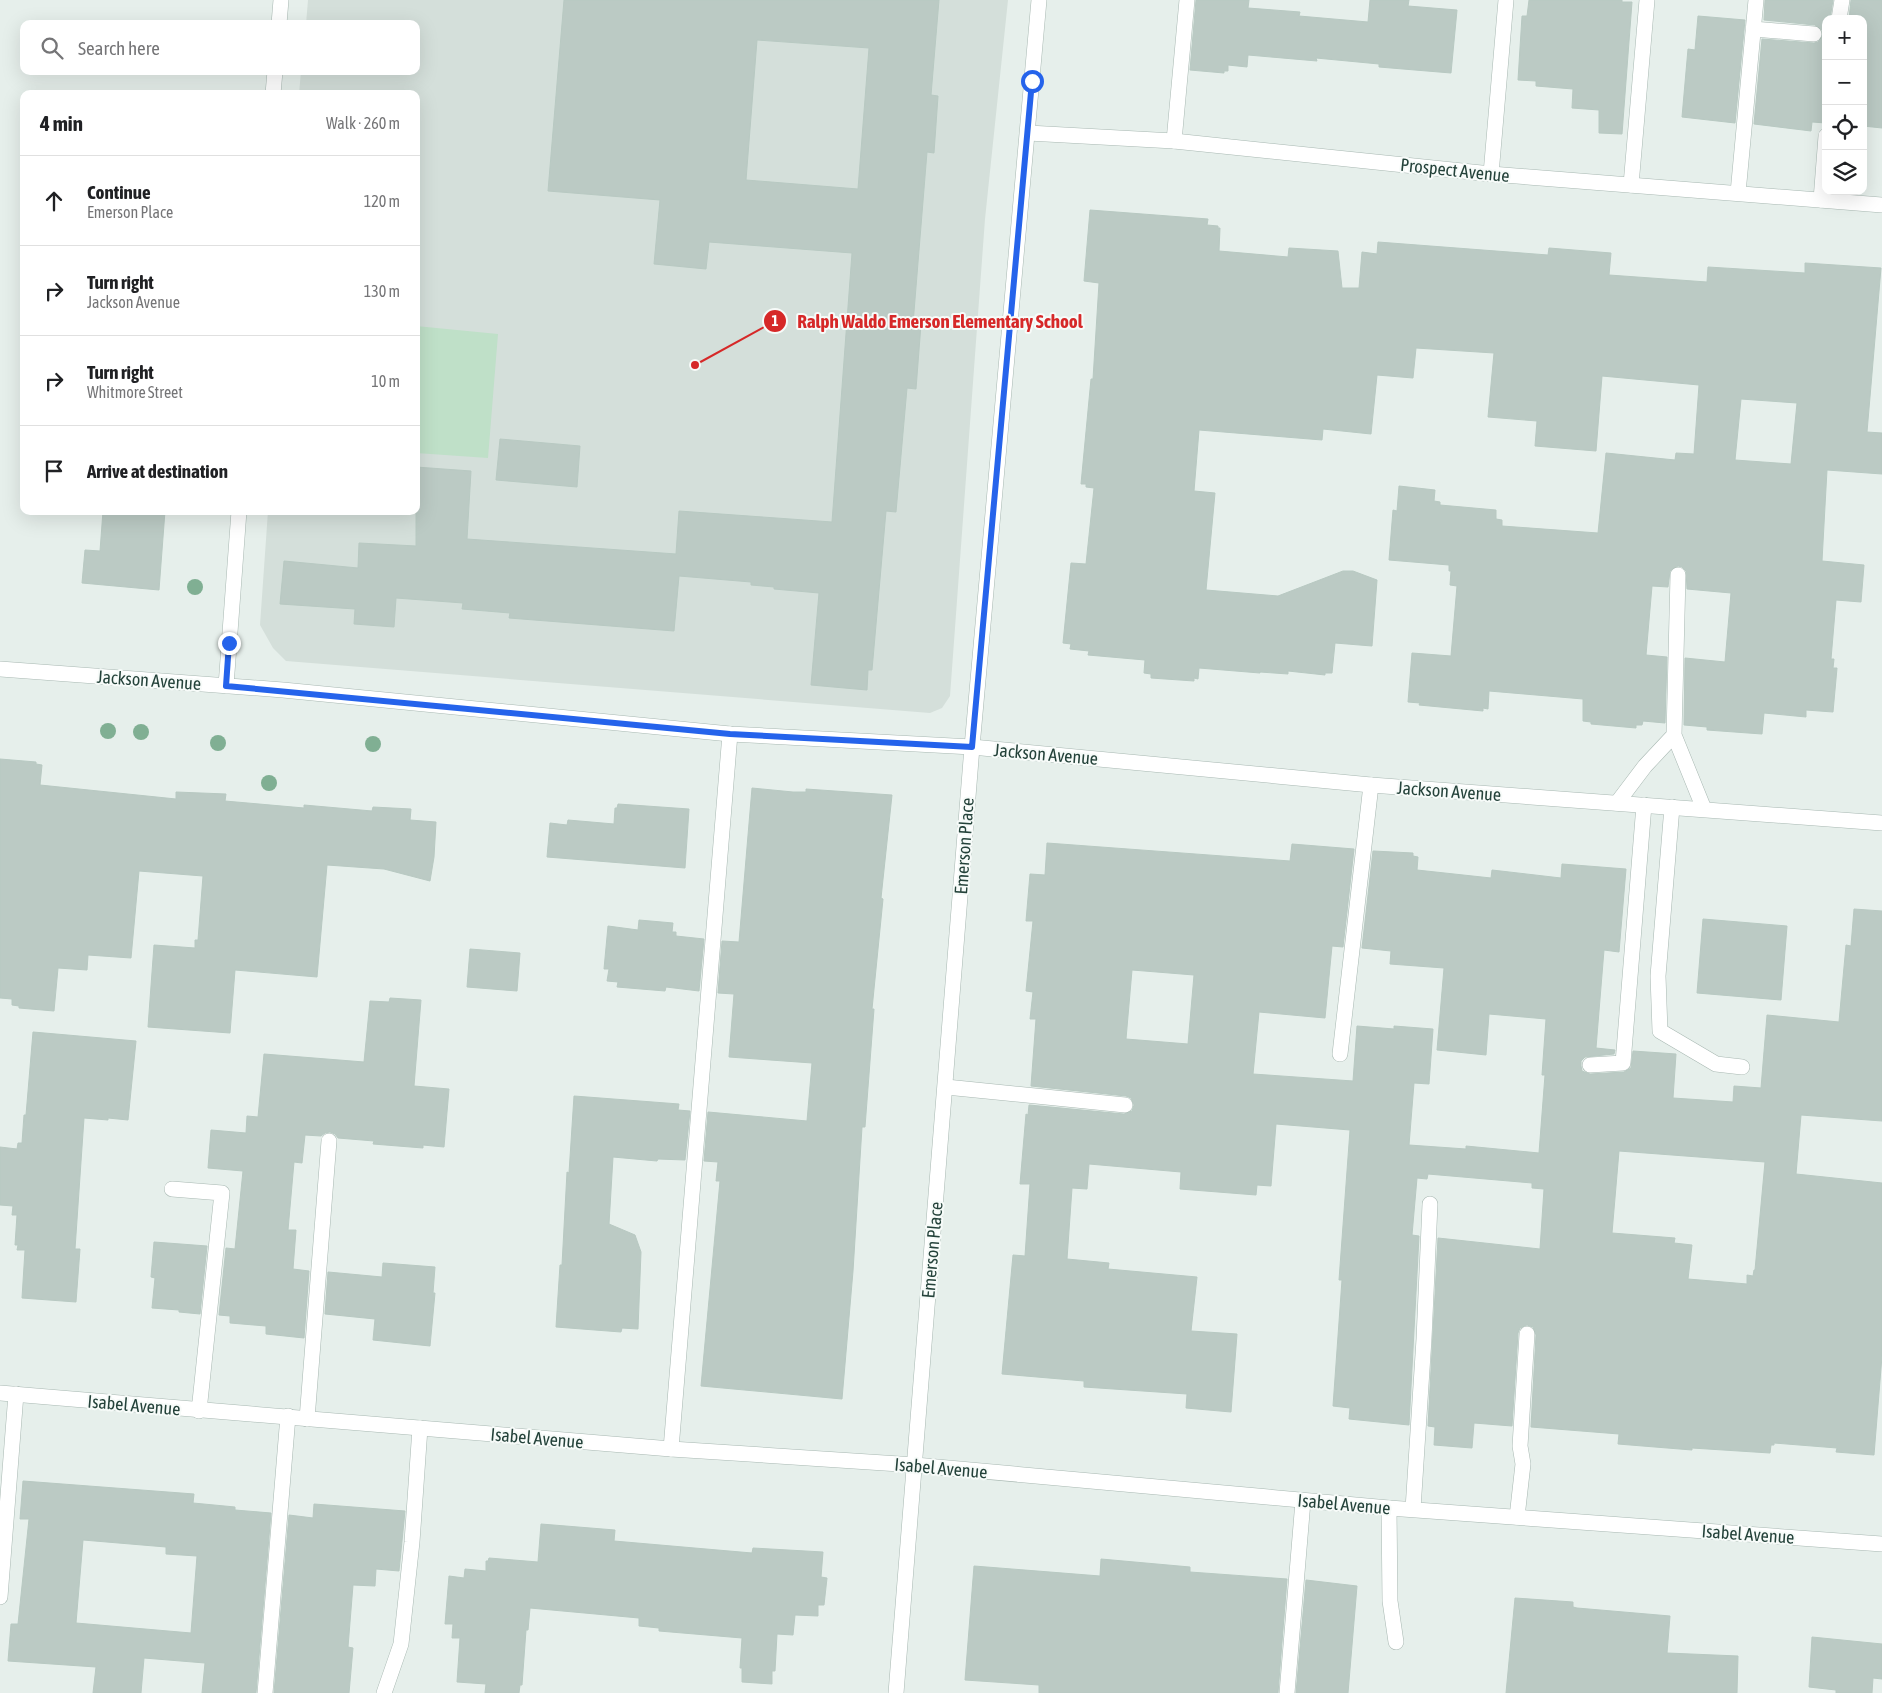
<!DOCTYPE html>
<html lang="en">
<head>
<meta charset="utf-8">
<style>
	:root { --surface:#fff; --page:#f6f6f6; --text:#202124; --muted:#757577; --line:#e0e0e0 }
	body { margin:0; font-family:"Asap Condensed",sans-serif; background:var(--page); color:var(--text) }
	.controls { position:absolute; right:15px; top:15px; display:grid; overflow:hidden; border-radius:10px; box-shadow:0 5px 20px #0002 }
	.controls button { width:45px; height:45px; display:grid; place-items:center; padding:0; border:0; border-bottom:1px solid var(--line); background:var(--surface); color:var(--text); font:25px sans-serif }
	.stop { position:absolute; width:15px; height:15px; margin:-11px; border:4px solid #2563eb; border-radius:50%; background:#fff }
	.stop.end { background:#2563eb; border-color:#fff; box-shadow:0 1px 5px #0008 }
	.list { margin:0; padding:0; list-style:none }
	h2 { display:flex; justify-content:space-between; align-items:center; height:65px; margin:0; padding:0 20px; font-size:21px }
	h2 small { font-size:16px; font-weight:400; color:var(--muted) }
	.list li { display:grid; grid-template-columns:32px 1fr auto; gap:15px; align-items:center; box-sizing:border-box; height:90px; padding:0 20px; border-top:1px solid var(--line) }
	.list b { display:block; font-size:19px; white-space:nowrap }
	.list p { margin:0; font-size:16px; white-space:nowrap; color:var(--muted) }
	.list em { font-size:16px; font-style:normal; color:var(--muted) }
	.icon { flex:none; width:28px; height:28px; fill:none; stroke:currentColor; stroke-width:2; stroke-linecap:round; stroke-linejoin:round }
	.map { position:relative; flex:none; width:1882px; height:1693px; overflow:hidden }
	.search { position:absolute; background:var(--surface); box-shadow:0 5px 20px #0002; left:20px; top:20px; width:400px; height:55px; display:flex; align-items:center; gap:12px; box-sizing:border-box; padding:0 18px; border-radius:10px; color:var(--muted); font-size:19px }
	.panel { position:absolute; background:var(--surface); box-shadow:0 5px 20px #0002; left:20px; top:90px; width:400px; height:425px; border-radius:10px }
	.map>svg:first-child { display:block }
	.built { fill:#d4dfda }
	.green { fill:#bfe0c8 }
	.building { fill:#bbcac4; stroke:#b8c9c2; fill-rule:evenodd }
	.lines { fill:none; stroke-linecap:round; stroke-linejoin:round }
	.service-casing { stroke:#a8b8b2; stroke-width:16 }
	.minor-casing { stroke:#a8b8b2; stroke-width:16 }
	.tertiary-casing { stroke:#a8b8b2; stroke-width:16 }
	.service { stroke:#fff; stroke-width:15 }
	.minor { stroke:#fff; stroke-width:15 }
	.tertiary { stroke:#fff; stroke-width:15 }
	.tree { fill:#80af93 }
	.route { stroke:#2563eb; stroke-width:6 }
	.labels { text-anchor:middle; dominant-baseline:central; stroke-width:4; stroke-linejoin:round; paint-order:stroke }
	.street-label { font-size:18px; fill:#24423a; stroke:#f7fbf9 }
	.leader { fill:none; stroke:#d62828; stroke-width:2 }
	.callout-dot { fill:#d62828; stroke:#f7fbf9; stroke-width:2 }
	.mark-label { font-size:15px; text-anchor:middle; font-weight:bold; fill:#fff }
	.callout-label { font-size:19px; text-anchor:middle; font-weight:bold; fill:#d62828; stroke:#f7fbf9; stroke-width:4; stroke-linejoin:round; paint-order:stroke }
</style>
</head>
<body>
<div class="map">
<svg width="1882" height="1693" viewBox="0 0 1882 1693">
	<rect width="100%" height="100%" fill="#e6efeb"/>
	<path class="built" d="M308,0H1008L985,219L950,696L942,708L930,713L286,661L273,648L260,625L268,511H416V94H299L301,71H416V24H306Z"/>
	<path class="green" d="M416,326L498,334L488,458L416,453Z"/>
	<path class="building" d="M564,0H939L931,95L938,96L934,153L927,152L913,324H921L916,389L907,388L896,512L886,511L872,670H868L867,690L811,685L819,593L774,589V587L751,585V582L679,576L674,631L509,618L510,613L462,609L463,603L396,598L394,627L354,624L355,609L280,604L284,561L358,568L359,543L416,546V467L471,471L467,539L676,554L679,511L832,522L852,253L709,242L706,269L654,264L660,200L548,191ZM757,40L869,48L858,189L746,180Z
		M1196,0H1249L1248,8L1300,12L1299,16L1368,22L1370,0H1409L1408,6L1457,10L1451,73L1379,67V64L1316,58L1317,61L1248,55L1247,67L1228,65V71H1224V73L1190,70Z
		M1529,0H1622V2H1632L1622,134L1599,133V110L1572,108L1573,89L1536,86V81L1518,80L1522,16H1527Z
		M1765,0H1833L1830,19H1826V123L1812,122L1811,131L1754,124L1762,39L1814,43L1818,42L1823,35L1822,30L1815,25L1764,20Z
		M1851,0H1882V128L1863,126V19H1849Z
		M1698,16L1745,20L1735,123L1682,117L1688,49L1695,50Z
		M1090,210L1208,219L1207,225L1218,226V228H1220L1219,251L1288,257L1289,248L1338,251L1342,288H1359L1362,252L1377,254L1378,242L1548,255L1549,248L1611,253L1609,275L1707,282L1708,267L1805,273V263L1881,268L1867,432L1882,433V474L1827,470L1822,561L1864,565L1861,602L1836,600L1831,659H1834L1833,668H1837L1833,712L1806,710V717L1764,713L1762,734L1707,730V727L1684,725L1685,658L1725,662L1731,593L1687,589L1686,571L1682,567L1678,566L1670,571L1668,587L1652,586L1646,655L1667,657L1665,723L1643,721L1642,725H1636V728L1591,724V722L1583,721V699L1489,691L1488,709L1483,708V711L1419,705L1420,703L1408,702L1412,653L1451,656L1457,586L1450,585L1451,571H1449V565L1389,560L1393,510L1397,511L1399,486L1435,490L1434,501L1440,502V505L1496,510V519L1502,520V526L1598,533L1606,453L1675,460L1676,453L1694,454L1699,385L1602,376L1596,451L1535,446L1537,421L1488,417L1494,353L1416,348L1413,378L1377,375L1371,434L1323,429L1322,440L1199,430L1194,491L1215,493L1206,590L1278,596L1343,571H1353L1377,580L1372,646L1335,643L1332,673H1325V675L1288,671V674L1260,672V673L1199,668L1198,679L1194,678V681L1151,678V674L1144,673L1145,660L1088,655L1089,651L1070,649L1071,644L1063,643L1071,563L1086,564L1094,488L1086,487V484H1081L1091,379H1093L1099,283L1084,281ZM1741,399L1797,403L1791,464L1735,460Z
		M500,439L580,446L577,487L496,480Z
		M103,511H165L159,590L82,583L85,550L100,551Z
		M0,759L36,762V764L42,765L40,785L176,799V792L226,794L225,801L304,808V805L372,811L373,807L411,809L410,820L436,822L434,857L430,881L384,869L327,865L317,977L235,970L230,1033L148,1027L154,945L195,948V940H198L203,876L139,871L131,958L88,955L87,970L58,968L54,1011L19,1008V1006L12,1005V999L0,998Z
		M752,788L793,792H806V789L892,795L881,898L883,899L872,1009H874L865,1127H862L853,1271L842,1399L701,1386L720,1181H716L718,1162L704,1161L708,1112L807,1121L812,1063L729,1057L734,994L718,993L722,941L739,942Z
		M618,804L689,809L685,868L547,857L550,823L567,825L568,820L614,824L615,808H617Z
		M1047,843L1290,861L1292,844L1354,849L1343,947L1332,946L1325,1018L1259,1012L1253,1074L1353,1081L1357,1026L1394,1029V1026L1433,1029L1429,1084L1414,1083L1409,1145L1466,1149V1146L1539,1153L1545,1075H1542L1546,1019L1489,1014L1486,1055L1437,1050L1444,968L1390,964L1391,951L1362,948L1373,851L1413,853V856L1418,857L1417,870L1491,878L1492,870L1561,878L1562,864L1626,869L1619,952L1604,950L1596,1048L1615,1050L1614,1054L1585,1057L1581,1061V1066L1582,1071L1590,1074L1624,1072L1631,1068L1633,1051L1676,1054L1673,1098L1733,1102L1734,1086L1761,1088L1767,1015L1839,1022L1846,945L1851,946L1854,909L1882,911V1121L1801,1115L1796,1174L1882,1183V1356L1874,1455L1836,1452L1837,1448L1774,1443V1445H1771L1770,1453L1692,1448V1450L1618,1444L1619,1434L1531,1427L1536,1335L1533,1327L1527,1325L1520,1328L1518,1333L1512,1426L1474,1423L1472,1448L1434,1445L1435,1427L1428,1426L1438,1238L1540,1249L1544,1189L1532,1188V1183L1428,1174L1427,1179L1417,1178L1412,1235L1419,1236L1409,1425L1349,1419L1350,1408L1333,1406L1342,1280H1339L1350,1130L1276,1124L1271,1186L1257,1185L1256,1195L1180,1189L1181,1172L1089,1164L1087,1189L1072,1188L1067,1259L1109,1263L1108,1269L1197,1277L1191,1331L1237,1334L1231,1412L1186,1408L1187,1394L1084,1387V1381L1002,1374L1013,1255L1025,1256L1030,1184H1020L1026,1114L1028,1115L1029,1105L1124,1114L1132,1111L1134,1105L1131,1098L1126,1096L1031,1086L1036,1019H1030L1033,992L1026,991L1033,921H1026L1030,874L1045,875ZM1132,970L1194,975L1188,1044L1126,1039ZM1619,1151L1765,1162L1755,1270H1754L1753,1276L1747,1275V1284L1688,1279L1692,1245L1674,1243L1675,1238L1612,1233Z
		M1703,919L1787,926L1781,1000L1697,993Z
		M639,920L673,923L672,932H676V936L704,939L699,991L666,987L665,991L617,987L618,982L607,981L609,969H604L608,926L638,930Z
		M470,949L520,953L517,991L467,987Z
		M390,998L421,1000L414,1086L449,1089L444,1147L423,1145V1148L373,1144L374,1141L338,1138L335,1134L330,1132L325,1133L321,1136L305,1135L302,1163L294,1162L288,1230H296L293,1269L309,1271L304,1338L266,1334V1326L230,1323V1316L219,1315L226,1248L235,1249L243,1171L208,1168L211,1130L246,1133L247,1116L258,1117L264,1054L364,1062L370,1001L389,1002Z
		M33,1032L136,1041L128,1120L108,1118V1120L84,1118L75,1249H80L76,1302L22,1298L25,1250H17L18,1245H15L17,1215H12L13,1206L0,1205V1147L17,1149L18,1143H22L24,1115H26Z
		M574,1096L679,1104L678,1110L690,1111L685,1160L658,1159L657,1161L613,1157L609,1224L635,1235L641,1252L638,1329L622,1328L621,1332L556,1327L560,1265H562L567,1172L569,1173Z
		M154,1242L207,1246L200,1314L179,1312V1310L152,1308L155,1278L151,1277Z
		M383,1263L435,1267L433,1293H435L430,1346L373,1340L375,1319L325,1314L328,1272L382,1277Z
		M23,1481L194,1494L193,1503L235,1507V1510L271,1513L256,1693H202L205,1663L144,1658L141,1693H93L96,1667L8,1661L11,1624H18L29,1519H20ZM83,1540L166,1547V1554L197,1556L191,1633L76,1623Z
		M314,1504L405,1511L399,1571L376,1569L375,1586L353,1585L348,1647L353,1648L349,1693H274L289,1515L313,1518Z
		M541,1524L615,1530L614,1541L752,1553L753,1548L823,1552L821,1577L827,1578L824,1605H818V1616L795,1615L793,1635L777,1634L775,1671H772V1684L742,1682V1668H740L742,1638L659,1631V1628L639,1626V1618L530,1608L528,1630H526L522,1685H520L519,1693H485L486,1684L457,1682L460,1638H452L453,1624H445L449,1576L464,1578L465,1569L486,1571V1561H488L489,1558L538,1562Z
		M1101,1559L1190,1567V1572L1287,1579L1278,1693H1039V1685L965,1680L974,1566L1100,1576Z
		M1306,1580L1357,1586L1348,1693H1296Z
		M1515,1598L1573,1602V1607L1577,1608L1670,1616L1667,1653L1738,1656L1737,1693H1506Z
		M1812,1637L1882,1644V1679L1873,1678L1872,1693H1836V1690L1809,1687Z"/>
	<g class="lines">
		<defs>
			<path id="service" d="M1839,19L1842,0
				M1753,29L1814,34
				M1174,141L1187,0
				M1491,174L1506,0
				M1631,185L1647,0
				M1738,193L1756,0
				M1821,200L1826,136
				M1678,575L1674,735L1704,809
				M1617,803L1645,766L1674,735
				M1672,807L1658,976L1660,1031L1716,1064L1742,1067
				M1340,1054L1371,785
				M1590,1065L1623,1063L1644,805
				M946,1087L1125,1105
				M172,1189L222,1193L199,1411
				M307,1419L329,1141
				M671,1449L730,734
				M1389,1508L1390,1601L1396,1642
				M1413,1509L1424,1339L1430,1204
				M1517,1517L1523,1464L1520,1446L1527,1334
				M0,1597L16,1394
				M265,1693L288,1416
				M384,1693L401,1644L412,1542L420,1428
				M1287,1693L1303,1501"/>
			<path id="minor" d="M279,24L281,0
				M273,94L275,71
				M1028,133L1174,141L1491,174L1882,205
				M0,669L283,690L730,734L972,747L1371,785L1882,823
				M226,686L239,511
				M0,1393L671,1449L915,1465L1389,1508L1882,1544"/>
			<path id="tertiary" d="M896,1693L972,747L1039,0"/>
		</defs>
		<use href="#service" class="service-casing"/>
		<use href="#minor" class="minor-casing"/>
		<use href="#tertiary" class="tertiary-casing"/>
		<use href="#service" class="service"/>
		<use href="#minor" class="minor"/>
		<use href="#tertiary" class="tertiary"/>
	</g>
	<g class="tree">
		<circle cx="195" cy="587" r="8"/>
		<circle cx="108" cy="731" r="8"/>
		<circle cx="141" cy="732" r="8"/>
		<circle cx="218" cy="743" r="8"/>
		<circle cx="373" cy="744" r="8"/>
		<circle cx="269" cy="783" r="8"/>
	</g>
	<g class="lines">
		<path class="route" d="M229,643L226,686L730,734L972,747L1032,81"/>
	</g>
	<g class="labels">
		<g class="street-label">
			<text transform="translate(1455 170) rotate(6)">Prospect Avenue</text>
			<text transform="translate(149 680) rotate(4)">Jackson Avenue</text>
			<text transform="translate(1046 754) rotate(5)">Jackson Avenue</text>
			<text transform="translate(1449 791) rotate(4)">Jackson Avenue</text>
			<text transform="translate(964 846) rotate(-86)">Emerson Place</text>
			<text transform="translate(932 1250) rotate(-85)">Emerson Place</text>
			<text transform="translate(134 1405) rotate(5)">Isabel Avenue</text>
			<text transform="translate(537 1438) rotate(5)">Isabel Avenue</text>
			<text transform="translate(941 1468) rotate(5)">Isabel Avenue</text>
			<text transform="translate(1344 1504) rotate(5)">Isabel Avenue</text>
			<text transform="translate(1748 1534) rotate(4)">Isabel Avenue</text>
		</g>
	</g>
	<path class="leader" d="M695 365L775 321"/>
	<g class="callout-dot">
		<circle cx="695" cy="365" r="5"/>
		<circle cx="775" cy="321" r="12"/>
	</g>
	<g class="mark-label">
		<text x="775" y="326">1</text>
	</g>
	<g class="callout-label">
		<text x="940" y="328">Ralph Waldo Emerson Elementary School</text>
	</g>
</svg>
<div class="controls">
<button>+</button>
<button>−</button>
<button><svg class="icon" aria-label="locate" viewBox="0 0 24 24"><circle cx="12" cy="12" r="6"/><path d="M12 2v4M12 18v4M2 12h4M18 12h4"/></svg></button>
<button><svg class="icon" aria-label="layers" viewBox="0 0 24 24"><path d="M12 4l9 5-9 5-9-5zM3 14l9 5 9-5"/></svg></button>
</div>
<div class="stop" style="left:1032px;top:81px"></div>
<div class="stop end" style="left:229px;top:643px"></div>
<div class="search"><svg class="icon" aria-label="search" viewBox="0 0 24 24"><circle cx="10" cy="10" r="6"/><path d="M15 15l6 6"/></svg>Search here</div>
<section class="panel">
<h2>4 min<small>Walk · 260 m</small></h2>
<ul class="list">
<li><svg class="icon" aria-label="ahead" viewBox="0 0 24 24"><path d="M12 20V5M6 11l6-6 6 6"/></svg><div><b>Continue</b><p>Emerson Place</p></div><em>120 m</em></li>
<li><svg class="icon" aria-label="right" viewBox="0 0 24 24"><path d="M7 20v-9h11M14 6l5 5-5 5"/></svg><div><b>Turn right</b><p>Jackson Avenue</p></div><em>130 m</em></li>
<li><svg class="icon" aria-label="right" viewBox="0 0 24 24"><path d="M7 20v-9h11M14 6l5 5-5 5"/></svg><div><b>Turn right</b><p>Whitmore Street</p></div><em>10 m</em></li>
<li><svg class="icon" aria-label="arrive" viewBox="0 0 24 24"><path d="M6 21V4h12l-3 4 3 4H6"/></svg><div><b>Arrive at destination</b></div></li>
</ul>
</section>
</div>
</body>
</html>
